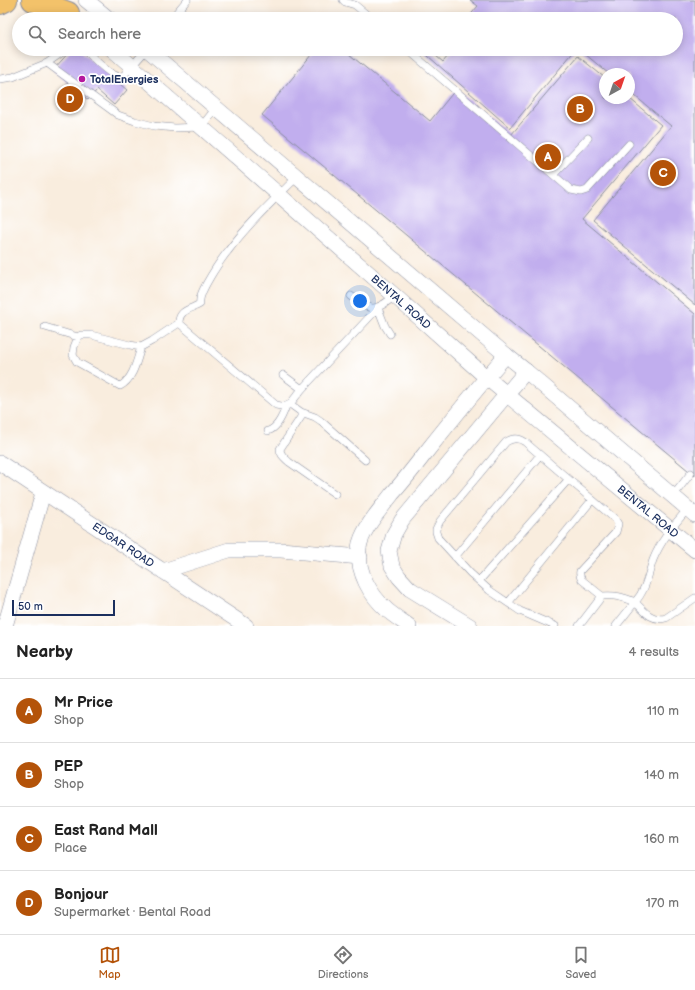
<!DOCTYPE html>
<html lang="en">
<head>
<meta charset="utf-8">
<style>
	:root { --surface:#fff; --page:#f2f2f2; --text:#222; --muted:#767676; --line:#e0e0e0; --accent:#b45309 }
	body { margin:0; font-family:"Balsamiq Sans",sans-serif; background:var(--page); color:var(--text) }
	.compass { position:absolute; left:599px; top:68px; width:36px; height:36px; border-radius:50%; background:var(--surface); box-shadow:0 2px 10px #0003; rotate:40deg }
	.scale { position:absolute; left:12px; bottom:10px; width:103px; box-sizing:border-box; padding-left:4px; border:2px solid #1b2f5e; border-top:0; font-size:11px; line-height:14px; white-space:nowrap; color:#1b2f5e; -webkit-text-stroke:3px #fff; paint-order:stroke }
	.you { position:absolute; left:360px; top:301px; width:14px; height:14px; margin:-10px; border:3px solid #fff; border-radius:50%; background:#1a73e8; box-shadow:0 0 0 6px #1a73e833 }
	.badge { display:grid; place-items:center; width:26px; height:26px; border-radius:50%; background:var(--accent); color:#fff; font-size:13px; font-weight:700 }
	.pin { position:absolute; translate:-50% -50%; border:2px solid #fff; box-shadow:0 1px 4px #0006 }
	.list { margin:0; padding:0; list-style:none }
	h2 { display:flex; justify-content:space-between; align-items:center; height:52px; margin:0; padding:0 16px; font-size:17px }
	h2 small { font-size:13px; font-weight:400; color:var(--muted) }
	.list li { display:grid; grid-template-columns:26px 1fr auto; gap:12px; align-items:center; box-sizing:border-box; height:64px; padding:0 16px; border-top:1px solid var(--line) }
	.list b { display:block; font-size:15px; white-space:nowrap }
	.list p { margin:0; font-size:13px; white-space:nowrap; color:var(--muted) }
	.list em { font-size:13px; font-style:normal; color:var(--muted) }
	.icon { flex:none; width:22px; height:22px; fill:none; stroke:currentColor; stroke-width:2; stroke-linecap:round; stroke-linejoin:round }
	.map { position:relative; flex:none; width:695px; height:626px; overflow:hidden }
	.search { position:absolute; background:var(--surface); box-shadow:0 2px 10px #0003; left:12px; right:12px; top:12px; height:44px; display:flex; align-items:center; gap:10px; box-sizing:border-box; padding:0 14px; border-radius:22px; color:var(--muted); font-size:15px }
	.sheet { height:308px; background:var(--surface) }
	nav { display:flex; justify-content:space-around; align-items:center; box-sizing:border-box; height:56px; border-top:1px solid var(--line); background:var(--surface); font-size:11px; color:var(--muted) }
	nav a { display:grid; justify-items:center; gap:2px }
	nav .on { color:var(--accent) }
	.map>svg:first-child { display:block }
	.building { fill:#c1aeee }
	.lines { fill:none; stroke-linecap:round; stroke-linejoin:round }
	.lane-casing { stroke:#8a8e9e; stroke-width:8 }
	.street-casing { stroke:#8a8e9e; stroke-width:16 }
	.primary-casing { stroke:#8a8e9e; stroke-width:24 }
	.lane { stroke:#fff; stroke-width:7 }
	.street { stroke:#fff; stroke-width:15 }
	.primary { stroke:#f3c26a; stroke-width:22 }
	.poi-dot { fill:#b5179e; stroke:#fff; stroke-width:1.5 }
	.labels { text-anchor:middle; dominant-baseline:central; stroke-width:3.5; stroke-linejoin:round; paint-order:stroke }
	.poi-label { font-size:11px; font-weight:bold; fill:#1b2f5e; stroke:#fff; text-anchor:start }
	.street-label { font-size:11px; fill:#1b2f5e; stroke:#fff }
</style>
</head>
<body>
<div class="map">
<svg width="695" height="626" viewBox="0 0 695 626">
	<rect width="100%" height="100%" fill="#fff"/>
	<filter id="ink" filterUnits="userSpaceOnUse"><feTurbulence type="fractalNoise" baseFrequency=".025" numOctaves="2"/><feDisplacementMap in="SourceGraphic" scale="8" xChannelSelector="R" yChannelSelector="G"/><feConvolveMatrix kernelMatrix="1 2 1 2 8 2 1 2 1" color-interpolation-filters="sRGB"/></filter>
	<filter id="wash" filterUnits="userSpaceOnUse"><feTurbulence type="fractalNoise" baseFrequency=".012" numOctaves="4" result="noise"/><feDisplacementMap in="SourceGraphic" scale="16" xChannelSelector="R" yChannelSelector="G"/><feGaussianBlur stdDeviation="0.9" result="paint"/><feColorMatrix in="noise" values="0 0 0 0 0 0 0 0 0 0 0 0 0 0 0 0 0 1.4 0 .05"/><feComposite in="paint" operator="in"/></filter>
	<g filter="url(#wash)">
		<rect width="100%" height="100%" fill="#f9edde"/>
		<g id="blocks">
			<path class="building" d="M470,0H695V305L593,220L671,126L629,91V74H609L579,49H676V19H467L478,6Z
				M72,49H79L127,90L114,105L97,90L88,100L53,70Z
				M316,49H343L430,121L456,89L511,135L578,56L605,78V98H629L661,125L582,219L695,314V476L262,115Z
				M420,49H428L443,62L454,49H576L510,128Z"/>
		</g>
	</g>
	<g filter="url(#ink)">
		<use href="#blocks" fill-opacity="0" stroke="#8a8e9e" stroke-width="1"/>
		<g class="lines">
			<defs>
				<path id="lane" d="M343,0L345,2L355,5L372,19
					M171,19L187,0
					M84,49C94,58 107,74 120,77L124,75L147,49
					M407,49L571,190L581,192L587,190L629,144
					M47,63L118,115L135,121L154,126L175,128L201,127L216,108
					M0,79L13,77L47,63L67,49
					M554,174L588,138
					M297,177C273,201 248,224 228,251C222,258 217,266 212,274C208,281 198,296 200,304C192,309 178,310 179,323L276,405L281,406H286L290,404L302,389L378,308L385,326L390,334
					M351,296C372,312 374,312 395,296
					M45,327L78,337
					M141,347C137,360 133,380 120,386L77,362L73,355L74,347L78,337L81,335H91L130,345L141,347L152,341L179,323
					M283,375L302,389
					M290,404L301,412L315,417L321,421L365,460
					M301,412V417L280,449C280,455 285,458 289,462L335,494
					M268,431C278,428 283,415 286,406
					M673,496L691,473
					M688,509C674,524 661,540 653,560C648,575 646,590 635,602C644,611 652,622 666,618L695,598
					M455,557L540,455
					M479,581L568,480
					M508,603L592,500
					M555,626L520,611L489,590L470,573L438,538L436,532V529L440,521L506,442C512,438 518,437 525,442L615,519L618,524L616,532L580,571C579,575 580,577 582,580L602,596C617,595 622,597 635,602L616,626
					M579,626L602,596"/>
				<g id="street">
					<path d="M86,0L109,19"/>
					<path id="s1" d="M112,49L395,296L487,378L695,550"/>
					<path d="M147,49L506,355L526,371L695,515"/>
					<path id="s2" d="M0,463L246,626"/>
					<path d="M163,571L229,550H281L360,557"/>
					<path d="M5,626L43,493"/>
					<path d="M409,626C402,621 394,616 387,610C370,595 357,572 359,548C361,530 381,509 392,494C403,482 413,469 423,456C450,422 477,388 506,355"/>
					<path d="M470,626L410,589L399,577L392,566L389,551L394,534L402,520L526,371"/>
				</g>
				<path id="primary" d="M33,0L68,13
					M0,3L6,0"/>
			</defs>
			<use href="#lane" class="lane-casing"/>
			<use href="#street" class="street-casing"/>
			<use href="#primary" class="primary-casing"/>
			<use href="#lane" class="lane"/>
			<use href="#street" class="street"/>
			<use href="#primary" class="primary"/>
		</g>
	</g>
	<circle class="poi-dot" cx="82" cy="79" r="4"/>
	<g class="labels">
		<g class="poi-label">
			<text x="90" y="79">TotalEnergies</text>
		</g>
		<g class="street-label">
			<text stroke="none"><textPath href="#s1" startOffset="384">BENTAL ROAD</textPath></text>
			<text stroke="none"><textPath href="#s1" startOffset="708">BENTAL ROAD</textPath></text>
			<text stroke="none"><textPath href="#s2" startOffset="148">EDGAR ROAD</textPath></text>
		</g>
	</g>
</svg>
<svg class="compass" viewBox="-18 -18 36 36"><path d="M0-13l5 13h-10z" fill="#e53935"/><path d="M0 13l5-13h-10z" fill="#767676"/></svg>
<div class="scale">50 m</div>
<div class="you"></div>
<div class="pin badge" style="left:548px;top:157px">A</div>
<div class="pin badge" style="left:580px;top:109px">B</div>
<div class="pin badge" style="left:663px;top:173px">C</div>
<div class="pin badge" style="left:70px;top:99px">D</div>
<div class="search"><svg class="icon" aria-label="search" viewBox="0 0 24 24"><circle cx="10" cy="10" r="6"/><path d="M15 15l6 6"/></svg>Search here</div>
</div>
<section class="sheet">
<h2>Nearby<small>4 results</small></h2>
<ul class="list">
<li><span class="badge">A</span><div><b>Mr Price</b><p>Shop</p></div><em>110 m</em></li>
<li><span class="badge">B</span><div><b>PEP</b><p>Shop</p></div><em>140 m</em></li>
<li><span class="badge">C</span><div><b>East Rand Mall</b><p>Place</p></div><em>160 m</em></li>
<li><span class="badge">D</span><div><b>Bonjour</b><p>Supermarket · Bental Road</p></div><em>170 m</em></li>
</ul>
</section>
<nav>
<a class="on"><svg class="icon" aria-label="map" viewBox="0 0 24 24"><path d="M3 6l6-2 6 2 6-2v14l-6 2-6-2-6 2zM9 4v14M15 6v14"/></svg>Map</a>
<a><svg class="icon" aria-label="directions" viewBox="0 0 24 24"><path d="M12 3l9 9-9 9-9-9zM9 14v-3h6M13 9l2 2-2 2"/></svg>Directions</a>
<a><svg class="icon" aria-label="saved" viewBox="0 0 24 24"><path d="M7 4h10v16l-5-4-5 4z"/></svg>Saved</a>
</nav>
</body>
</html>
